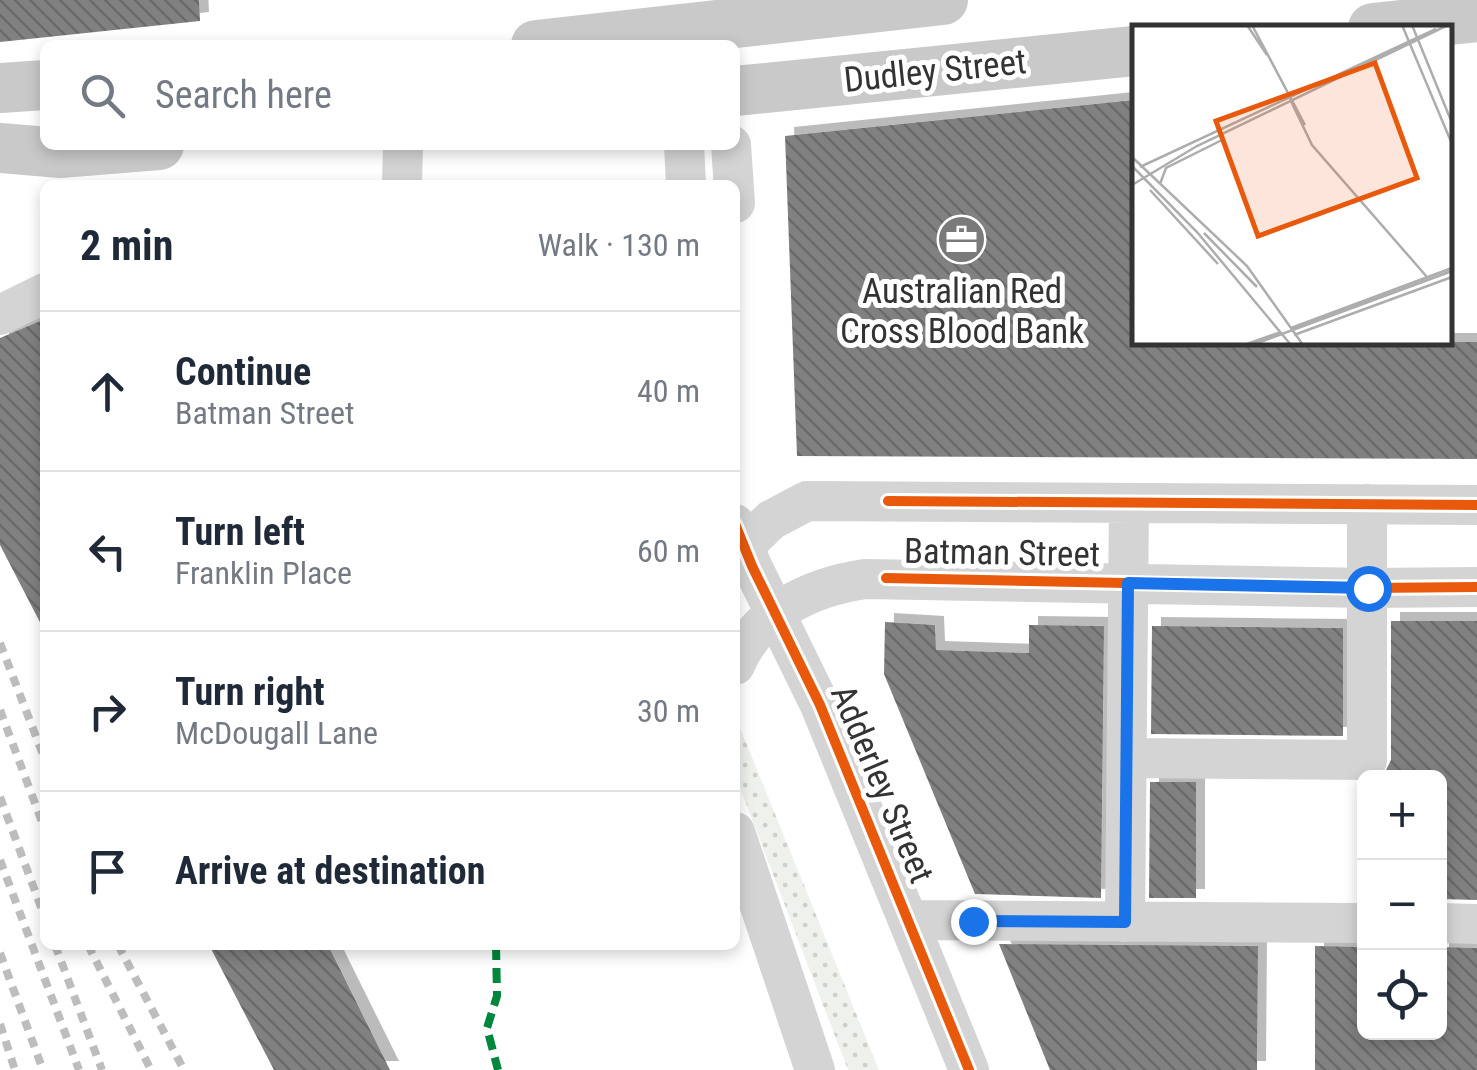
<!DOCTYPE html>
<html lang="en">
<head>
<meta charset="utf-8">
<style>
	:root { --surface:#fff; --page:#f6f6f7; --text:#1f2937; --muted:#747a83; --line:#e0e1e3 }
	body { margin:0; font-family:"Roboto Condensed",sans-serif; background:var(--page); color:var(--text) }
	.controls { position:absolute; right:30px; bottom:30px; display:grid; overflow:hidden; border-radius:15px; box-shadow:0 5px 15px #0003 }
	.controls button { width:90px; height:90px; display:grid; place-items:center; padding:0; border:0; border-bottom:2px solid var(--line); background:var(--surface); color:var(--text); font:50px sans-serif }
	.stop { position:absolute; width:30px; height:30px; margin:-22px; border:8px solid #1a73e8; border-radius:50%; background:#fff }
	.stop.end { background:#1a73e8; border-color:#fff; box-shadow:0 2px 10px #0008 }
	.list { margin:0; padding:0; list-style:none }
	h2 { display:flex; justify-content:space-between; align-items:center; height:130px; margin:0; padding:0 40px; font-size:42px }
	h2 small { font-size:32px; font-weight:400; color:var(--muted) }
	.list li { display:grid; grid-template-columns:65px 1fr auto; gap:30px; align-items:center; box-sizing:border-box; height:160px; padding:0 40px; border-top:2px solid var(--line) }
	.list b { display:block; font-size:38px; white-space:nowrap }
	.list p { margin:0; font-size:32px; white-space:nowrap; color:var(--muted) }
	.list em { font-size:32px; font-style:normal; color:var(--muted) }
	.icon { flex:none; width:55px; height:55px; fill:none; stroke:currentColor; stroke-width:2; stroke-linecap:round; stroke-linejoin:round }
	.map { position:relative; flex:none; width:1477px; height:1070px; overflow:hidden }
	.search { position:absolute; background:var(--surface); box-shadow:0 5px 15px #0003; left:40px; top:40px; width:700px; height:110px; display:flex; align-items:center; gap:25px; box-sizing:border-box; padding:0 35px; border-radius:15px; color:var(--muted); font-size:38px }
	.panel { position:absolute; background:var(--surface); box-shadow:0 5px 15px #0003; left:40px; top:180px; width:700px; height:770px; border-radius:15px }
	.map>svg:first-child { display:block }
	.grass { fill:url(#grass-dots) }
	.building { fill:url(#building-back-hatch); filter:url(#shadow) }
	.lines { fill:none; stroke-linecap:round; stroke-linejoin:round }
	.minor { stroke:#d4d4d4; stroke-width:40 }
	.major { stroke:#c9c9c9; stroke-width:50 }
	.rail { stroke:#bdbdbd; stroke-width:8; stroke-dasharray:10 8; stroke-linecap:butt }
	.quiet { stroke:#00873e; stroke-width:8; stroke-dasharray:15 8; stroke-linecap:butt }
	.cycleway-casing { stroke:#fff; stroke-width:16 }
	.cycleway { stroke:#e8590c; stroke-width:10 }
	.route { stroke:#1a73e8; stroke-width:12 }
	.labels { text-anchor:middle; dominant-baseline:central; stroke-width:10; stroke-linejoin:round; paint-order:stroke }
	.street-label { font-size:35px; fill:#333; stroke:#fff }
	.poi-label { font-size:35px; fill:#333; stroke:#fff }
	.inset-road { fill:none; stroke:#adadad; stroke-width:2.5 }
	.view { fill:#e8590c; fill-opacity:0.15; stroke:#e8590c; stroke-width:5 }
	.inset-edge { fill:none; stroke:#333; stroke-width:5 }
</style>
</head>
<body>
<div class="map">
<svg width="1477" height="1070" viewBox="0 0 1477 1070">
	<defs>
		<pattern id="grass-dots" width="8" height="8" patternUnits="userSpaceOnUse" patternTransform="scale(2.5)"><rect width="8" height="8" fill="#eff2ec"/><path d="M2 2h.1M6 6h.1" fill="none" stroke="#cdd0cb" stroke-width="1.8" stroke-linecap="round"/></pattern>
		<pattern id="building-back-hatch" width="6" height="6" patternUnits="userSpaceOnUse" patternTransform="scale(2.5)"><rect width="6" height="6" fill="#818181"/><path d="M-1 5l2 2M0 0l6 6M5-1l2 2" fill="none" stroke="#6a6a6a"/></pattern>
		<filter id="shadow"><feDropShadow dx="9" dy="-9" stdDeviation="0" flood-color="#0004"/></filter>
	</defs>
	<rect width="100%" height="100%" fill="#fff"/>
	<path class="grass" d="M736,718L879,1070H848L735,775Z"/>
	<path class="building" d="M0,0H199L200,21L0,42Z
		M1134,100V342H1477V459L797,456L785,136Z
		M45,319V632L0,545V338Z
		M1391,621H1477V900L1440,899V778H1382L1391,760Z
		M885,622L935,625L936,650L1029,653V625L1104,626L1101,898L975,894L884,674Z
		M1152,626L1343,628V736L1151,734Z
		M1150,782H1196V898H1149Z
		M999,944L1258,946L1257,1070H1050Z
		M209,945H328L390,1070H274Z
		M1315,946L1364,947V1032H1440V947L1477,948V1070H1315Z"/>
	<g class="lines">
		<path class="minor" d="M684,145L686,185
			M731,145L735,203
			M402,185L403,145
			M0,315L45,293
			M735,524L752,566L820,705L969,1070
			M735,555L771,520L807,501L1477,505
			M735,665C757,612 811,587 865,579L1368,588L1477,587
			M1128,758L1367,760V504
			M735,832L815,1070
			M908,920L1364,923
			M1125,922L1129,503
			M1440,923L1477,924"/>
		<path class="major" d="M1373,28L1477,17
			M536,45L943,0
			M0,88L45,85
			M735,91L1134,51
			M0,148L60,153L159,145"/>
		<path class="rail" d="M0,643L45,760
			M0,710L45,830
			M0,797L45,918
			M0,860L79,1070
			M55,945L102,1070
			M88,945L151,1070
			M118,945L184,1070
			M0,953L43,1070
			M0,1024L15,1070"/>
		<path class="quiet" d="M496,945L497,996L487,1028L498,1070"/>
		<defs>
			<path id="cycleway" d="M888,501L1477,505
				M735,524L752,566L820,705L969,1070
				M886,578L1368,588L1477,587"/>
		</defs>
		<use href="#cycleway" class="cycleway-casing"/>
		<use href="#cycleway" class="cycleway"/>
	</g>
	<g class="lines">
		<path class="route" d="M973,921L1125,922L1128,583L1368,588"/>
	</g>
	<defs>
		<symbol id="office-disc" viewBox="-11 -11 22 22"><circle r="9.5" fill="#7a7a7a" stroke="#fff"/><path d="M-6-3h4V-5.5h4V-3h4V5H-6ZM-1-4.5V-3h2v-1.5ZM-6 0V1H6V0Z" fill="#fff"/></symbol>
	</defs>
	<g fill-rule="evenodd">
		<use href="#office-disc" x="934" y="212" width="55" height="55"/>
	</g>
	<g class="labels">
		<g class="street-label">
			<text transform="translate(935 71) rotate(-6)">Dudley Street</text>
			<text transform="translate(1002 553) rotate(1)">Batman Street</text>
			<text transform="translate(882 784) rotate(67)">Adderley Street</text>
		</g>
		<g class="poi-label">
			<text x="962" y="291">Australian Red<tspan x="962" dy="40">Cross Blood Bank</tspan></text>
		</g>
	</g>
	<g transform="translate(1132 25)">
		<rect width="320" height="320" fill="#fff"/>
		<path class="inset-road" d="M115,0L135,30M120,0L173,100M270,0L320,119M280,0L320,98M158,74L180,120L295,252M0,132L115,241L171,320M0,141L65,207L159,320M8,142L304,4M28,159L34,143L90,115M0,160L65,121L316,0M18,165L86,239M72,208L125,262M159,303L320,243M162,310L320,252M112,320L149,307M120,320L320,246"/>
		<path class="view" d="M243,38L285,153L126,211L84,96Z"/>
		<rect width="320" height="320" class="inset-edge"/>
	</g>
</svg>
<div class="controls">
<button>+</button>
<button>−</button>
<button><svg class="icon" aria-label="locate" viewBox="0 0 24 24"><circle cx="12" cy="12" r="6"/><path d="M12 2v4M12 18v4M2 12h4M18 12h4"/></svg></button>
</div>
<div class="stop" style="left:1368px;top:588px"></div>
<div class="stop end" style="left:973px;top:921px"></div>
<div class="search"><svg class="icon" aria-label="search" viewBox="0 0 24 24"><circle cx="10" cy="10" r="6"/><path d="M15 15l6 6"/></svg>Search here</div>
<section class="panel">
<h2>2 min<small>Walk · 130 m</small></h2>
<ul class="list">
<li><svg class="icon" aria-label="ahead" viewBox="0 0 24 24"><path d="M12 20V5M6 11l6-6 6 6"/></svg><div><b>Continue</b><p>Batman Street</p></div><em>40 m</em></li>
<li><svg class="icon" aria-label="left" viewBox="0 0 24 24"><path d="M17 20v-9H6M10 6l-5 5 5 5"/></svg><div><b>Turn left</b><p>Franklin Place</p></div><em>60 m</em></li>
<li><svg class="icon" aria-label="right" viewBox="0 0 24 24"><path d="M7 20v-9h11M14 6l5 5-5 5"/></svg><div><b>Turn right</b><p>McDougall Lane</p></div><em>30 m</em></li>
<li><svg class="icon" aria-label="arrive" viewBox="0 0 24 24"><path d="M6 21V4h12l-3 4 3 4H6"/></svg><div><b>Arrive at destination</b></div></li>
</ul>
</section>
</div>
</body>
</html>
